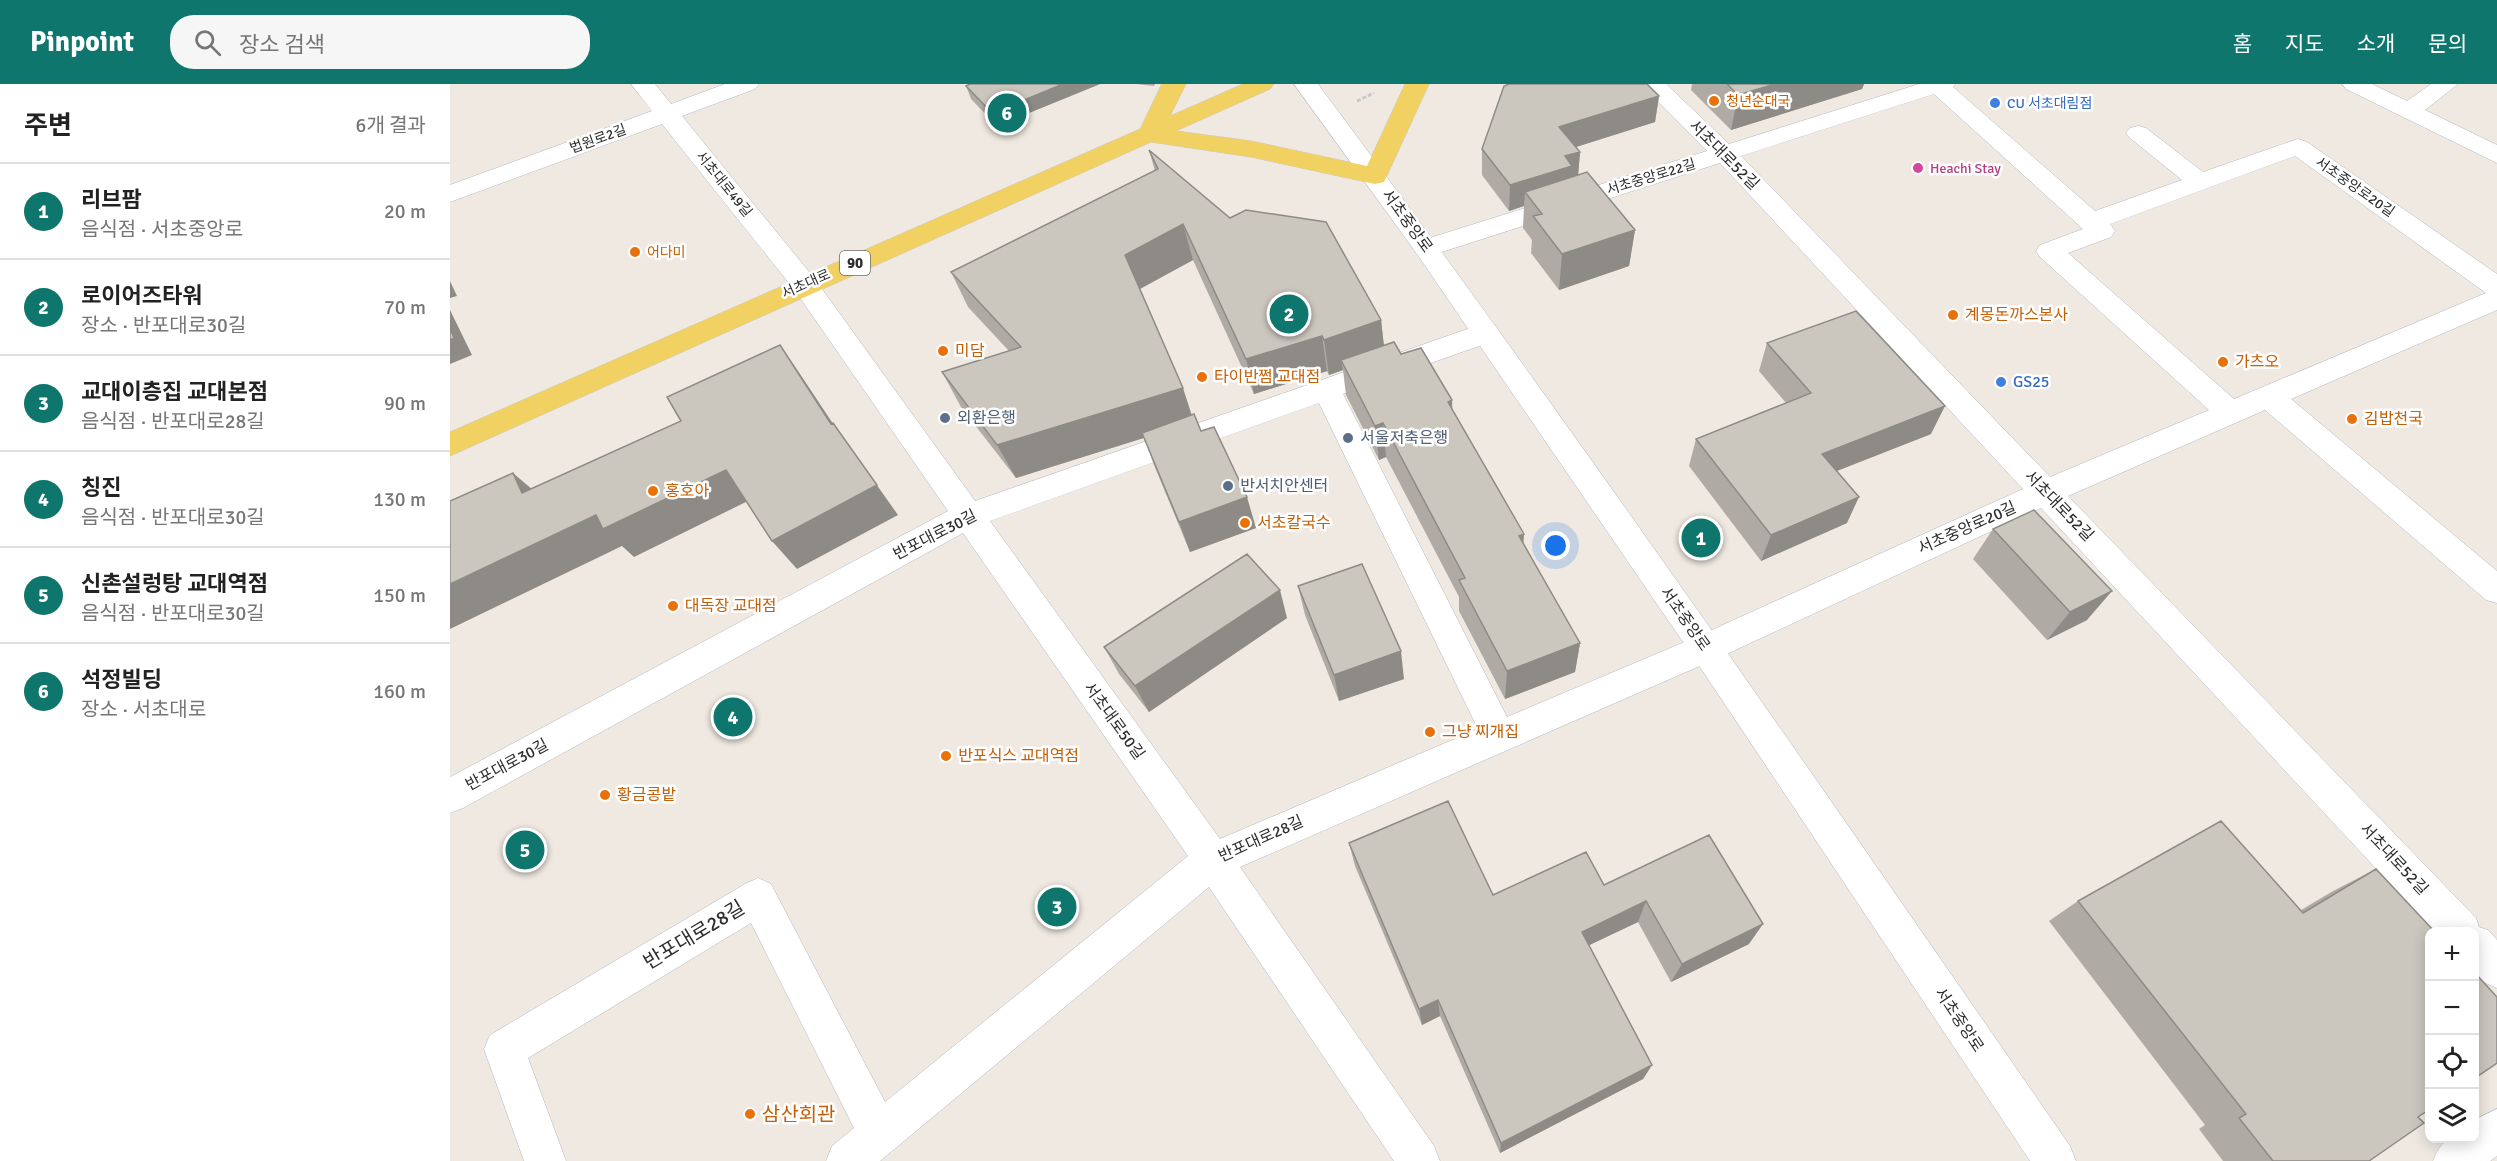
<!DOCTYPE html>
<html lang="ko">
<head>
<meta charset="utf-8">
<style>
	:root { --surface:#fff; --page:#f6f6f6; --text:#222; --muted:#767676; --line:#e0e0e0; --accent:#0f766e }
	body { margin:0; font-family:Signika,"Noto Sans KR",sans-serif; background:var(--page); color:var(--text) }
	.controls { position:absolute; right:18px; bottom:18px; display:grid; overflow:hidden; border-radius:12px; box-shadow:0 3px 15px #0003 }
	.controls button { width:54px; height:54px; display:grid; place-items:center; padding:0; border:0; border-bottom:2px solid var(--line); background:var(--surface); color:var(--text); font:30px sans-serif }
	.you { position:absolute; left:1106px; top:462px; width:21px; height:21px; margin:-15px; border:4px solid #fff; border-radius:50%; background:#1a73e8; box-shadow:0 0 0 9px #1a73e833 }
	.badge { display:grid; place-items:center; width:39px; height:39px; border-radius:50%; background:var(--accent); color:#fff; font-size:20px; font-weight:700 }
	.pin { position:absolute; translate:-50% -50%; border:3px solid #fff; box-shadow:0 2px 6px #0006 }
	.list { margin:0; padding:0; list-style:none }
	h2 { display:flex; justify-content:space-between; align-items:center; height:78px; margin:0; padding:0 24px; font-size:26px }
	h2 small { font-size:20px; font-weight:400; color:var(--muted) }
	.list li { display:grid; grid-template-columns:39px 1fr auto; gap:18px; align-items:center; box-sizing:border-box; height:96px; padding:0 24px; border-top:2px solid var(--line) }
	.list b { display:block; font-size:22px; white-space:nowrap }
	.list p { margin:0; font-size:20px; white-space:nowrap; color:var(--muted) }
	.list em { font-size:20px; font-style:normal; color:var(--muted) }
	.icon { flex:none; width:33px; height:33px; fill:none; stroke:currentColor; stroke-width:2; stroke-linecap:round; stroke-linejoin:round }
	.map { position:relative; flex:none; width:2047px; height:1077px; overflow:hidden }
	header { display:flex; align-items:center; gap:36px; box-sizing:border-box; height:84px; padding:0 30px; background:var(--accent); color:#fff }
	header strong { font-size:28px }
	nav { display:flex; gap:33px; margin-inline-start:auto; font-size:21px }
	.search { width:420px; height:54px; background:var(--page); display:flex; align-items:center; gap:15px; box-sizing:border-box; padding:0 21px; border-radius:24px; color:var(--muted); font-size:22px }
	main { display:flex }
	aside { flex:1; background:var(--surface) }
	.map>svg:first-child { display:block }
	.lines { fill:none; stroke-linecap:round; stroke-linejoin:round }
	.minor-casing { stroke:#b4b7c1; stroke-width:1 }
	.secondary-casing { stroke:#b4b7c1; stroke-width:1 }
	.primary-casing { stroke:#c9c9c9; stroke-width:1 }
	.path { stroke:#c9c9c9; stroke-width:3; stroke-dasharray:4 2; stroke-linecap:butt }
	.minor { fill:#fff; fill-rule:evenodd }
	.secondary { fill:#fff; fill-rule:evenodd }
	.primary { fill:#f2d163; fill-rule:evenodd }
	.wall { fill:#afaba4 }
	.shaded-wall { fill:#8e8b86 }
	.building { fill:#cbc7bf; stroke:#8e8b86; stroke-width:1.5 }
	.food-dot { fill:#e8710a; stroke:#fff; stroke-width:2 }
	.shop-dot { fill:#3f7fe0; stroke:#fff; stroke-width:2 }
	.hotel-dot { fill:#d1479c; stroke:#fff; stroke-width:2 }
	.service-dot { fill:#5c6f8a; stroke:#fff; stroke-width:2 }
	.labels { text-anchor:middle; dominant-baseline:central; stroke-width:5; stroke-linejoin:round; paint-order:stroke }
	.far-food-label { font-size:14px; fill:#c56008; stroke:#fff; text-anchor:start }
	.far-shop-label { font-size:14px; fill:#366cbe; stroke:#fff; text-anchor:start }
	.far-street-label { font-size:14px; fill:#2e2e2e; stroke:#fff }
	.far-hotel-label { font-size:14px; fill:#b23c85; stroke:#fff; text-anchor:start }
	.shield { fill:#fff; stroke:#6d6d6d; stroke-width:1.5 }
	.shield-label { font-size:15px; font-weight:bold; fill:#2e2e2e }
	.street-label { font-size:16px; fill:#2e2e2e; stroke:#fff }
	.food-label { font-size:16px; fill:#c56008; stroke:#fff; text-anchor:start }
	.shop-label { font-size:16px; fill:#366cbe; stroke:#fff; text-anchor:start }
	.service-label { font-size:16px; fill:#4e5e75; stroke:#fff; text-anchor:start }
	.near-street-label { font-size:20px; fill:#2e2e2e; stroke:#fff }
	.near-food-label { font-size:20px; fill:#c56008; stroke:#fff; text-anchor:start }
</style>
</head>
<body>
<header>
<strong>Pinpoint</strong>
<div class="search"><svg class="icon" aria-label="search" viewBox="0 0 24 24"><circle cx="10" cy="10" r="6"/><path d="M15 15l6 6"/></svg>장소 검색</div>
<nav><a>홈</a><a>지도</a><a>소개</a><a>문의</a></nav>
</header>
<main>
<aside>
<h2>주변<small>6개 결과</small></h2>
<ul class="list">
<li><span class="badge">1</span><div><b>리브팜</b><p>음식점 · 서초중앙로</p></div><em>20 m</em></li>
<li><span class="badge">2</span><div><b>로이어즈타워</b><p>장소 · 반포대로30길</p></div><em>70 m</em></li>
<li><span class="badge">3</span><div><b>교대이층집 교대본점</b><p>음식점 · 반포대로28길</p></div><em>90 m</em></li>
<li><span class="badge">4</span><div><b>칭진</b><p>음식점 · 반포대로30길</p></div><em>130 m</em></li>
<li><span class="badge">5</span><div><b>신촌설렁탕 교대역점</b><p>음식점 · 반포대로30길</p></div><em>150 m</em></li>
<li><span class="badge">6</span><div><b>석정빌딩</b><p>장소 · 서초대로</p></div><em>160 m</em></li>
</ul>
</aside>
<div class="map">
<svg width="2047" height="1077" viewBox="0 0 2047 1077">
	<rect width="100%" height="100%" fill="#efe9e1"/>
	<g class="lines">
		<defs>
			<path id="minor" d="M181,0H205L221,20L275,0H309L305,5L232,32L364,194L525,417L1026,242L1036,239L1046,242L1050,249L1046,256L893,310L1057,633L1244,554L1573,405L1270,79L976,173L967,170L963,164L967,158L1257,67L1191,0H1216L1279,60L1469,0H1505L1503,3L1645,127L1732,96L1680,54L1676,49L1680,44L1688,42L1696,44L1753,88L1839,58L1848,55L1857,58L2047,190V226L1841,315L2047,487V519L2036,516L1815,326L1618,412L2026,834L2029,843L2038,846L2047,856V904L2033,898L2024,889V848H1985L1591,424L1268,574L790,783L984,1062L990,1077H944L759,803L430,1077H376L382,1062L404,1044L301,839L78,974L116,1077H74L34,965L40,951L295,800L308,794L321,800L435,1018L738,772L513,449L13,724L0,729V693L498,427L346,208L212,40L0,118V101L202,27ZM1484,10L1633,145L1590,161L1586,167L1590,173L1759,326L1600,393L1291,72ZM1845,72L2036,209L1784,315L1618,169L1661,153L1665,147L1660,140ZM869,319L1028,645L770,755L540,437Z
				M1892,0H1922L1957,17L1981,0H2008L1975,26L2047,61V79L1896,5Z
				M2047,1025V1072L2040,1077H1983C1993,1052 2000,1054 2024,1054V1036Z"/>
			<path id="secondary" d="M844,0H868C1127,348 1373,705 1620,1062L1626,1077H1580L1244,574L967,170Z"/>
			<path id="primary" d="M712,0H736L720,32L793,0H824L820,5L726,47L801,57L917,82L955,0H979L934,98L925,100L801,73L701,58L0,372V348L690,45Z"/>
		</defs>
		<use href="#minor" class="minor-casing"/>
		<use href="#secondary" class="secondary-casing"/>
		<use href="#primary" class="primary-casing"/>
		<path class="path" d="M907,17L924,9"/>
		<use href="#minor" class="minor"/>
		<use href="#secondary" class="secondary"/>
		<use href="#primary" class="primary"/>
	</g>
	<path class="wall" d="M520,0H650L547,42L521,15L516,2Z
		M686,0H705L704,2Z
		M1242,0H1414L1412,5L1281,46L1241,6Z
		M1209,12L1205,38L1126,63L1130,68L1128,91L1185,146L1179,182L1109,206L1081,169L1082,156L1073,144L1074,122L1059,127L1032,91V65Z
		M699,66L780,134L931,236L934,262L951,270L1002,326L1073,460L1130,559L1125,588L1055,615L1009,527V513L936,373L929,376L896,311L893,286L879,291L877,287L804,310L743,176L690,205L741,331L751,347L806,444L740,468L704,381L694,354L566,394L511,323L492,288L559,267L518,223L501,188L705,87Z
		M1317,259L1481,350L1387,387L1397,439L1311,477L1239,382L1246,355L1336,319L1309,287Z
		M1543,445L1637,536L1597,556L1523,475Z
		M848,502L954,595L889,617L855,531Z
		M837,534L699,628L669,590L654,563Z
		M1259,751L1299,860L1221,898L1188,838L1139,861L1202,981L1193,995L1050,1069L990,932L972,941L905,782L899,759L1043,811L1154,801Z
		M1926,785L1968,1033L1919,1077H1773L1749,1045L1755,1041L1599,837L1628,817L1851,826L1883,807Z"/>
	<path class="shaded-wall" d="M613,0H650L547,42L542,29Z
		M1325,0H1414L1412,5L1281,46L1288,11Z
		M1209,12L1205,38L1107,69L1109,43Z
		M1130,68L1128,93L1075,108L1074,122L1059,127L1060,101L1115,72Z
		M733,140L743,176L686,207L675,171Z
		M1185,146L1179,182L1109,206L1112,170Z
		M0,197L7,212L0,214Z
		M0,226L22,271L0,280Z
		M931,236L935,272L891,276L893,286L879,291L874,256Z
		M872,252L877,287L804,310L796,275Z
		M330,261L352,293L403,370L381,340Z
		M733,304L744,338L566,394L547,361Z
		M1002,316L1003,351L998,318Z
		M1495,322L1481,350L1361,397L1372,370Z
		M383,339L448,431L347,485L322,457Z
		M933,339L936,373L929,376L925,342Z
		M276,386L302,415L184,473L172,462L0,545V500L146,431Z
		M63,389L97,418L72,409Z
		M797,413L806,444L740,468L729,438Z
		M1409,413L1397,439L1311,477L1321,451Z
		M1074,450L1072,482L1069,452Z
		M830,506L837,534L699,628L685,602Z
		M1662,507L1637,536L1597,556L1620,528Z
		M1130,559L1125,588L1055,615L1057,587Z
		M951,567L954,595L889,617L884,591Z
		M1196,817L1188,838L1127,867L1132,848Z
		M1313,840L1299,860L1221,898L1232,880Z
		M988,916L990,932L972,941L969,925Z
		M1202,981L1193,995L1050,1069L1051,1059Z"/>
	<path class="building" d="M520,0H613L542,29L516,2Z
		M1059,0H1197L1209,12L1109,43L1130,68L1115,72L1122,82L1060,101L1032,65L1054,2Z
		M1277,0H1325L1288,11Z
		M699,66L780,134L796,126L876,138L931,236L874,256L872,252L796,275L733,140L675,171L733,304L547,361L492,288L571,263L501,188L708,85Z
		M1137,88L1185,146L1112,170L1083,132L1092,130L1075,108Z
		M1406,227L1495,322L1372,370L1409,413L1321,451L1246,355L1361,309L1317,259Z
		M0,245L4,254L0,256Z
		M944,258L951,270L971,264L1002,316L998,318L1074,450L1069,452L1130,559L1057,587L1009,496L1015,494L933,339L925,342L891,276Z
		M330,261L381,340L383,339L427,401L322,457L276,386L153,445L146,431L0,500V417L63,389L72,409L231,337L217,313Z
		M744,330L751,347L764,343L797,413L729,438L692,349Z
		M1584,426L1662,507L1620,528L1543,445Z
		M797,470L830,506L685,602L654,563Z
		M912,480L951,567L884,591L848,502Z
		M998,717L1043,811L1136,768L1154,801L1259,751L1313,840L1232,880L1196,817L1132,848L1202,981L1051,1059L988,916L969,925L899,759Z
		M1771,737L1853,829L1926,785L1985,848H1980V1025L1968,1033L1974,1039L1919,1077H1823L1789,1034L1796,1030L1628,817Z
		M2025,889L2047,913V979L2025,994Z"/>
	<g class="food-dot">
		<circle cx="1264" cy="17" r="6"/>
		<circle cx="185" cy="168" r="6"/>
		<circle cx="1503" cy="231" r="6"/>
		<circle cx="493" cy="267" r="6"/>
		<circle cx="1773" cy="278" r="6"/>
		<circle cx="752" cy="293" r="6"/>
		<circle cx="1902" cy="335" r="6"/>
		<circle cx="203" cy="407" r="6"/>
		<circle cx="795" cy="439" r="6"/>
		<circle cx="223" cy="522" r="6"/>
		<circle cx="980" cy="648" r="6"/>
		<circle cx="496" cy="672" r="6"/>
		<circle cx="155" cy="711" r="6"/>
		<circle cx="300" cy="1030" r="6"/>
	</g>
	<g class="shop-dot">
		<circle cx="1545" cy="19" r="6"/>
		<circle cx="1551" cy="298" r="6"/>
	</g>
	<circle class="hotel-dot" cx="1468" cy="84" r="6"/>
	<g class="service-dot">
		<circle cx="495" cy="334" r="6"/>
		<circle cx="898" cy="354" r="6"/>
		<circle cx="778" cy="402" r="6"/>
	</g>
	<g class="labels">
		<g class="far-food-label">
			<text x="1276" y="17">청년순대국</text>
			<text x="197" y="168">어다미</text>
		</g>
		<g class="far-shop-label">
			<text x="1557" y="19">CU 서초대림점</text>
		</g>
		<g class="far-street-label">
			<text transform="translate(148 55) rotate(-20)">법원로2길</text>
			<text transform="translate(1201 93) rotate(-17)">서초중앙로22길</text>
			<text transform="translate(274 100) rotate(51)">서초대로49길</text>
			<text transform="translate(1905 103) rotate(35)">서초중앙로20길</text>
			<text transform="translate(356 200) rotate(-24)">서초대로</text>
		</g>
		<g class="far-hotel-label">
			<text x="1480" y="84">Heachi Stay</text>
		</g>
		<rect class="shield" x="390" y="167" width="30" height="24" rx="4.5"/>
		<g class="shield-label">
			<text x="405" y="179">90</text>
		</g>
		<g class="street-label">
			<text transform="translate(1274 71) rotate(45)">서초대로52길</text>
			<text transform="translate(957 137) rotate(54)">서초중앙로</text>
			<text transform="translate(1609 422) rotate(46)">서초대로52길</text>
			<text transform="translate(1517 444) rotate(-24)">서초중앙로20길</text>
			<text transform="translate(485 451) rotate(-27)">반포대로30길</text>
			<text transform="translate(1235 535) rotate(55)">서초중앙로</text>
			<text transform="translate(664 637) rotate(54)">서초대로50길</text>
			<text transform="translate(57 681) rotate(-28)">반포대로30길</text>
			<text transform="translate(811 755) rotate(-24)">반포대로28길</text>
			<text transform="translate(1944 775) rotate(47)">서초대로52길</text>
			<text transform="translate(1509 936) rotate(56)">서초중앙로</text>
		</g>
		<g class="food-label">
			<text x="1515" y="231">계몽돈까스본사</text>
			<text x="505" y="267">미담</text>
			<text x="1785" y="278">가츠오</text>
			<text x="764" y="293">타이반쩜 교대점</text>
			<text x="1914" y="335">김밥천국</text>
			<text x="215" y="407">홍호아</text>
			<text x="807" y="439">서초칼국수</text>
			<text x="235" y="522">대독장 교대점</text>
			<text x="992" y="648">그냥 찌개집</text>
			<text x="508" y="672">반포식스 교대역점</text>
			<text x="167" y="711">황금콩밭</text>
		</g>
		<g class="shop-label">
			<text x="1563" y="298">GS25</text>
		</g>
		<g class="service-label">
			<text x="507" y="334">외환은행</text>
			<text x="910" y="354">서울저축은행</text>
			<text x="790" y="402">반서치안센터</text>
		</g>
		<g class="near-street-label">
			<text transform="translate(244 851) rotate(-31)">반포대로28길</text>
		</g>
		<g class="near-food-label">
			<text x="312" y="1030">삼산회관</text>
		</g>
	</g>
</svg>
<div class="controls">
<button>+</button>
<button>−</button>
<button><svg class="icon" aria-label="locate" viewBox="0 0 24 24"><circle cx="12" cy="12" r="6"/><path d="M12 2v4M12 18v4M2 12h4M18 12h4"/></svg></button>
<button><svg class="icon" aria-label="layers" viewBox="0 0 24 24"><path d="M12 4l9 5-9 5-9-5zM3 14l9 5 9-5"/></svg></button>
</div>
<div class="you"></div>
<div class="pin badge" style="left:1251px;top:454px">1</div>
<div class="pin badge" style="left:839px;top:230px">2</div>
<div class="pin badge" style="left:607px;top:823px">3</div>
<div class="pin badge" style="left:283px;top:633px">4</div>
<div class="pin badge" style="left:75px;top:766px">5</div>
<div class="pin badge" style="left:557px;top:29px">6</div>
</div>
</main>
</body>
</html>
